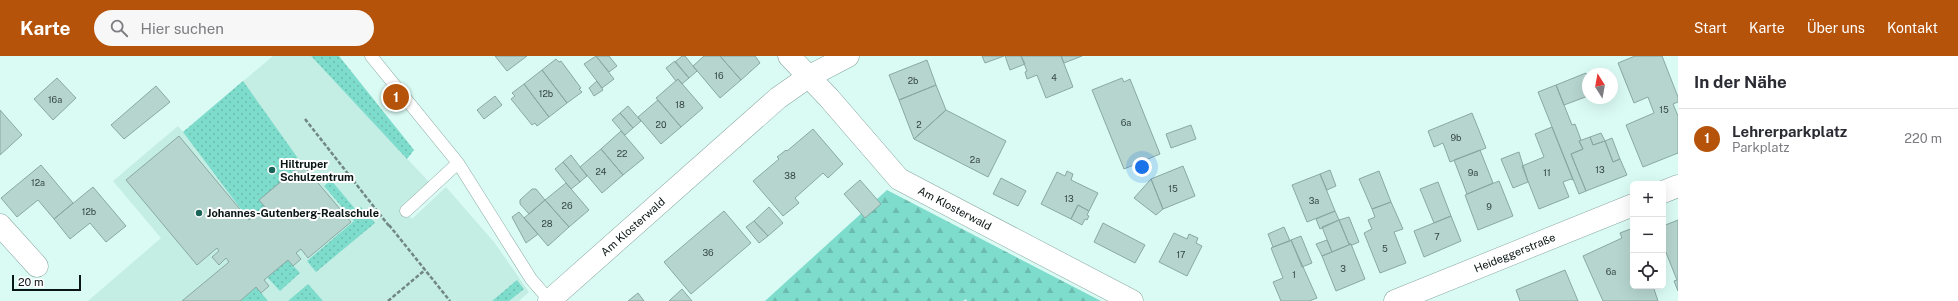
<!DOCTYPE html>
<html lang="de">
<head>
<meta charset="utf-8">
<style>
	:root { --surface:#fff; --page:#f7f7f7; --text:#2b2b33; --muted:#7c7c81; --line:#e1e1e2; --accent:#b45309 }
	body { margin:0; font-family:"Public Sans",sans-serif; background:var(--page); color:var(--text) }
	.controls { position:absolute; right:12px; bottom:12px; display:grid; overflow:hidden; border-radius:6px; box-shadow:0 4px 16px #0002 }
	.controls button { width:36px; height:36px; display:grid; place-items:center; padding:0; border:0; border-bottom:1px solid var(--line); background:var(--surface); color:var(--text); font:20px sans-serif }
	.compass { position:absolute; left:1582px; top:12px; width:36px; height:36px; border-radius:50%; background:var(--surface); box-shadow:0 4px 16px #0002; rotate:349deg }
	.scale { position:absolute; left:12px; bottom:10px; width:69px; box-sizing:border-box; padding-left:4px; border:2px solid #0a1614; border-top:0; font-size:11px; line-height:14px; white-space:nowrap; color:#0a1614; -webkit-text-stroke:3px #fff; paint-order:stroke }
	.you { position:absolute; left:1142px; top:111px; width:14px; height:14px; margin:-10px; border:3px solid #fff; border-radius:50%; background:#1a73e8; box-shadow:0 0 0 6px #1a73e833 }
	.badge { display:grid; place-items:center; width:26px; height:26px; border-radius:50%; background:var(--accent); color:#fff; font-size:13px; font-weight:700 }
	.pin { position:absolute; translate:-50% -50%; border:2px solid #fff; box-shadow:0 1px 4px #0006 }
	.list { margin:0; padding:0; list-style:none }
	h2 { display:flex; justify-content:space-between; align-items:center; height:52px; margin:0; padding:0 16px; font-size:17px }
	h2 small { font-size:13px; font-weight:400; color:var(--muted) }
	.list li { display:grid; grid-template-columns:26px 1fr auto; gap:12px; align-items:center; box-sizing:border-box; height:60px; padding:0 16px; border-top:1px solid var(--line) }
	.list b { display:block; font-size:15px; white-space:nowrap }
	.list p { margin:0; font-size:13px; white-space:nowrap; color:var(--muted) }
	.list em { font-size:13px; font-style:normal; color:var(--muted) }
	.icon { flex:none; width:22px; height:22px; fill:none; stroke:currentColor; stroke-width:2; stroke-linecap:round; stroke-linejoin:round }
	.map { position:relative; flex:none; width:1678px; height:245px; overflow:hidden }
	header { display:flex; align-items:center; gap:24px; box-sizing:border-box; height:56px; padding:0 20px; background:var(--accent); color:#fff }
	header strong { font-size:19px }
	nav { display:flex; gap:22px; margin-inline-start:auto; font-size:14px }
	.search { width:280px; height:36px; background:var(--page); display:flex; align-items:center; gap:10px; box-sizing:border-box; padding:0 14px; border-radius:22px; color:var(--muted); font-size:15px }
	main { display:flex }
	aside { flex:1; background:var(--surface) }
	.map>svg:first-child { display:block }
	.built { fill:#c4ede4 }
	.forest { fill:url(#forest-firs) }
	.park { fill:url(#park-dots) }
	.building { fill:#b6d5cf; stroke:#89a8a2 }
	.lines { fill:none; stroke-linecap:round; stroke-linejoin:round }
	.service-casing { stroke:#89a7a1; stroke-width:13 }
	.minor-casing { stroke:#89a7a1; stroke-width:23 }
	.path { stroke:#718783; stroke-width:2.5; stroke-dasharray:4 2; stroke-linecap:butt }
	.service { stroke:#fff; stroke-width:12 }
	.minor { stroke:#fff; stroke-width:22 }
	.poi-dot { fill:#1a6359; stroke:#fff; stroke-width:1.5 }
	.labels { text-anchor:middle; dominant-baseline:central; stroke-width:4; stroke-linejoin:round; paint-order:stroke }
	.number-label { font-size:9px; fill:#354643 }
	.poi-label { font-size:11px; font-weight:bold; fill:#0a1614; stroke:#fff; text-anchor:start }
	.street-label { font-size:11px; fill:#0a1614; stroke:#fff }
</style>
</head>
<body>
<header>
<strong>Karte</strong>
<div class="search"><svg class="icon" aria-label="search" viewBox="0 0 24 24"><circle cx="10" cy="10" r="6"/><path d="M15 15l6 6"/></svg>Hier suchen</div>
<nav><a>Start</a><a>Karte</a><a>Über uns</a><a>Kontakt</a></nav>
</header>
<main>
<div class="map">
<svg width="1678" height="245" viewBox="0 0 1678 245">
	<defs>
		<pattern id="forest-firs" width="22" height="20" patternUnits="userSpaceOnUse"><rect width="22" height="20" fill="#7ddccc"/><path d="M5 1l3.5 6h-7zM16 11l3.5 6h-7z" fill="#6bbcae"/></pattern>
		<pattern id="park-dots" width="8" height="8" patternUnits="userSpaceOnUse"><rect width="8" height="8" fill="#7ddccc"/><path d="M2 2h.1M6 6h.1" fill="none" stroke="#6bbcae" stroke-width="1.8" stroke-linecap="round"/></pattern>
	</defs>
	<rect width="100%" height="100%" fill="#dafbf4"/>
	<path class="built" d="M273,0H311L429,126L401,151L412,163L446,131L494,186L529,236L519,245H88L161,182L113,125L178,70L183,76Z"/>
	<path class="forest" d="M887,134L1101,245H967L966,243L963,245H765Z"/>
	<path class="park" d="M311,0H339L414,94L407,103Z
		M243,25L302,108L265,151L249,164L183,76Z
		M331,124L356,154L361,151L375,167L316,216L307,205L354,165L324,130Z
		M288,204L300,217L280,235L267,221Z
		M517,224L524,233L509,245H492Z
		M308,228L323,245H288Z
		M256,231L268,245H240Z"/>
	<path class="building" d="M495,0H527L507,15Z
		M596,0H609L617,10L609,16Z
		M596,0L614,23L602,32L584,8Z
		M682,0H685L697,15L689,22L675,6Z
		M704,0H720L741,24L720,42L693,10Z
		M720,0H755L760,7L741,24Z
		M982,0H1004L985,7Z
		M1005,0H1021L1025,8L1010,14Z
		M1021,0H1061L1073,31L1046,42L1037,19L1027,23L1025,16L1027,15Z
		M1061,0H1082L1064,7Z
		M1635,0H1662L1678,41V46L1673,48L1678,60V97L1643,111L1626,69L1654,57L1648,41L1634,47L1618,7Z
		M556,3L559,6L561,5L581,32L579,33L582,36L567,47L542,14Z
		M927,4L936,29L899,44L889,19Z
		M675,5L689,22L682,28L678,23L676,25L666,12Z
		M542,14L567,47L549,61L524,28Z
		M1586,17L1588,23V40L1564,49L1556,29Z
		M57,22L76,42L53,64L34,43Z
		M1122,22L1124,26L1130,23L1160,98L1124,113L1092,34Z
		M678,23L703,52L681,71L656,42Z
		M597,25L603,34L594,40L589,32Z
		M524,28L549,61L537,70L535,67L532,69L511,43L515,40L512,37Z
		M936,29L946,54L914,83L899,44Z
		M1556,29L1572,69L1575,68L1581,84L1579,85L1583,93L1571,98L1586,135L1579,138L1538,36Z
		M156,30L170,46L124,83L111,69Z
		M495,40L502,49L484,63L477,54Z
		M658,44L681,71L661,88L638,61Z
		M628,50L641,65L633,72L620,57Z
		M0,54L22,79L0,99Z
		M946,54L1006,85L988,121L914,83Z
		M620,57L633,72L625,79L612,64Z
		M1472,57L1486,92L1450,106L1443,87L1434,91L1428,75Z
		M1191,69L1196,83L1171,92L1166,78Z
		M1552,71L1573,124L1571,123L1563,126L1569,141L1539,153L1522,110L1544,101L1535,78Z
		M813,73L843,108L828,122L823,117L795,142L799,147L783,160L753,125L779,103L777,101L786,94L787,95Z
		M621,75L644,102L623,119L601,93Z
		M1601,77L1605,85L1593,89L1590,81Z
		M179,80L249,164L265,151L259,144L302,108L351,166L308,202L301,193L296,197L301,203L293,210L288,204L264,224L269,230L261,237L256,231L240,245H182L229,206L226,202L219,209L212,201L219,195L217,192L197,209L126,124Z
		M1590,81L1593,89L1605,85L1613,106L1620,103L1627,119L1586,135L1571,98L1583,93L1579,85Z
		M1612,82L1620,103L1613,106L1605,85Z
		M601,93L623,119L602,137L580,111Z
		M1480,94L1493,127L1467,138L1454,104Z
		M1519,96L1528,126L1513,132L1501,103Z
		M571,99L587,120L580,126L563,106Z
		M563,106L580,126L571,133L555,113Z
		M41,109L73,147L54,163L38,144L17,161L1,142Z
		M1183,110L1195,140L1163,153L1151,123Z
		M1330,114L1336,130L1327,134L1320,118Z
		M1067,115L1073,118L1071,124L1098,137L1089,155L1078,149L1071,163L1041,148L1057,116L1065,120Z
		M1379,115L1391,146L1372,153L1359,123Z
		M1320,118L1335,155L1307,166L1292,129Z
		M1001,122L1026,135L1018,150L993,138Z
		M1151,123L1163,153L1156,159L1134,142Z
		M860,124L881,148L865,162L844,138Z
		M1499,125L1513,160L1478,174L1465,139Z
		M1438,126L1451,160L1434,167L1420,133Z
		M566,127L589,154L569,171L545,144Z
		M93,131L126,170L106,186L90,167L70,183L54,163Z
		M532,133H536L545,144L529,158L520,148V144Z
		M545,144L569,171L548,190L524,162Z
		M1391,146L1403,173L1394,176L1406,207L1380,217L1364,177L1372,173L1368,164L1375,161L1372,153Z
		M1078,149L1089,155L1087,159L1089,160L1087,164L1085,163L1082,169L1071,163Z
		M769,151L783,167L768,180L754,165Z
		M724,155L751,187L691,238L664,206Z
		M1335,155L1339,164L1320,173L1316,163Z
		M519,156L538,178L526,187L512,161Z
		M1451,160L1461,185L1424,201L1414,175Z
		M1349,161L1359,186L1352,189L1349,188L1339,164Z
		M1339,164L1349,188H1351L1332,196L1322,171Z
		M1678,164V235L1674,225L1677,224L1663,189V170Z
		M754,165L768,180L759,187L746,171Z
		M1103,167L1145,189L1135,207L1094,186Z
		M1284,171L1290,185L1273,191L1268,178Z
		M1633,172V230H1653L1658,245H1603L1583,200L1622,182L1620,177Z
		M1174,177L1187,183L1189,178L1198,182L1196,187L1202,190L1187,220L1159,206Z
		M1301,180L1312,207L1302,211L1291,184Z
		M1291,184L1317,242L1309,245H1281L1273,226L1283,222L1271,192Z
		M1327,184L1332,196L1322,200L1316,188Z
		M1351,188L1365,223L1336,235L1322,200Z
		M1565,214L1578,245H1520L1516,234Z
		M682,233L692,245H669Z
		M638,237L644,245H628Z"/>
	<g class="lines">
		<defs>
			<path id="service" d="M371,0L458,107L531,223L550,245
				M406,155L458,107"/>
			<g id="minor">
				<path id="s1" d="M789,0L829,42L899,123L1132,245"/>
				<path d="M1663,136L1678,130"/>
				<path d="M0,169L37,210"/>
				<path id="s2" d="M549,245L778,42L808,21L848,0"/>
				<path id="s3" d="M1395,245L1633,149"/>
			</g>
		</defs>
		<use href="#service" class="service-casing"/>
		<use href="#minor" class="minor-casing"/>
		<path class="path" d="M305,63L389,170
			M389,169L450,245
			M388,245L425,214"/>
		<use href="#service" class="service"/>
		<use href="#minor" class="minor"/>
	</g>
	<g class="poi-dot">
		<circle cx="272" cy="114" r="4"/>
		<circle cx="199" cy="157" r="4"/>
	</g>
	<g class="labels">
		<g class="number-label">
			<text x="719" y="19">16</text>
			<text x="1054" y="21">4</text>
			<text x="913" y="24">2b</text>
			<text x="546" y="37">12b</text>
			<text x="55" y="43">16a</text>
			<text x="680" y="48">18</text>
			<text x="1664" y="53">15</text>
			<text x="1126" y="66">6a</text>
			<text x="661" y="68">20</text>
			<text x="919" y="68">2</text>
			<text x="1456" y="81">9b</text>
			<text x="622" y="97">22</text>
			<text x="975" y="103">2a</text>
			<text x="1600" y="113">13</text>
			<text x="601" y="115">24</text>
			<text x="1473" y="116">9a</text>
			<text x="1547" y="116">11</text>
			<text x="790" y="119">38</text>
			<text x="38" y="126">12a</text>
			<text x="1173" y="132">15</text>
			<text x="1069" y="142">13</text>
			<text x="1314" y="144">3a</text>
			<text x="567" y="149">26</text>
			<text x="1489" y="150">9</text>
			<text x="89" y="155">12b</text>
			<text x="547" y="167">28</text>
			<text x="1437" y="180">7</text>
			<text x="1385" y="192">5</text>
			<text x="708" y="196">36</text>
			<text x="1181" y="198">17</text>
			<text x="1343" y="212">3</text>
			<text x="1611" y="215">6a</text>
			<text x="1294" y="218">1</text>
		</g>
		<g class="poi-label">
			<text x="280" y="108">Hiltruper<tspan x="280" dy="13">Schulzentrum</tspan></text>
			<text x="207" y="157">Johannes-Gutenberg-Realschule</text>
		</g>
		<g class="street-label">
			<text stroke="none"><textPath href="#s1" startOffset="228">Am Klosterwald</textPath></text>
			<text stroke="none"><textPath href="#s2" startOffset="112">Am Klosterwald</textPath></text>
			<text stroke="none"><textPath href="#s3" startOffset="129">Heideggerstraße</textPath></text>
		</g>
	</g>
</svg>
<div class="controls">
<button>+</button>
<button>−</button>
<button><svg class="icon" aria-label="locate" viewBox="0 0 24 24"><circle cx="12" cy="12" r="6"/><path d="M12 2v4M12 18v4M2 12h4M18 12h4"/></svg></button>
</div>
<svg class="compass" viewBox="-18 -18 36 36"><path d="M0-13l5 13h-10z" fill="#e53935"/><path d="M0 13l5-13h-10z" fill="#7c7c81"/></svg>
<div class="scale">20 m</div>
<div class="you"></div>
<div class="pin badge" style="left:396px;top:41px">1</div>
</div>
<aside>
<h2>In der Nähe<small></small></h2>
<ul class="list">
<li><span class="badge">1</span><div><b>Lehrerparkplatz</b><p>Parkplatz</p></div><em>220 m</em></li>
</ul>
</aside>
</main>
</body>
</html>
